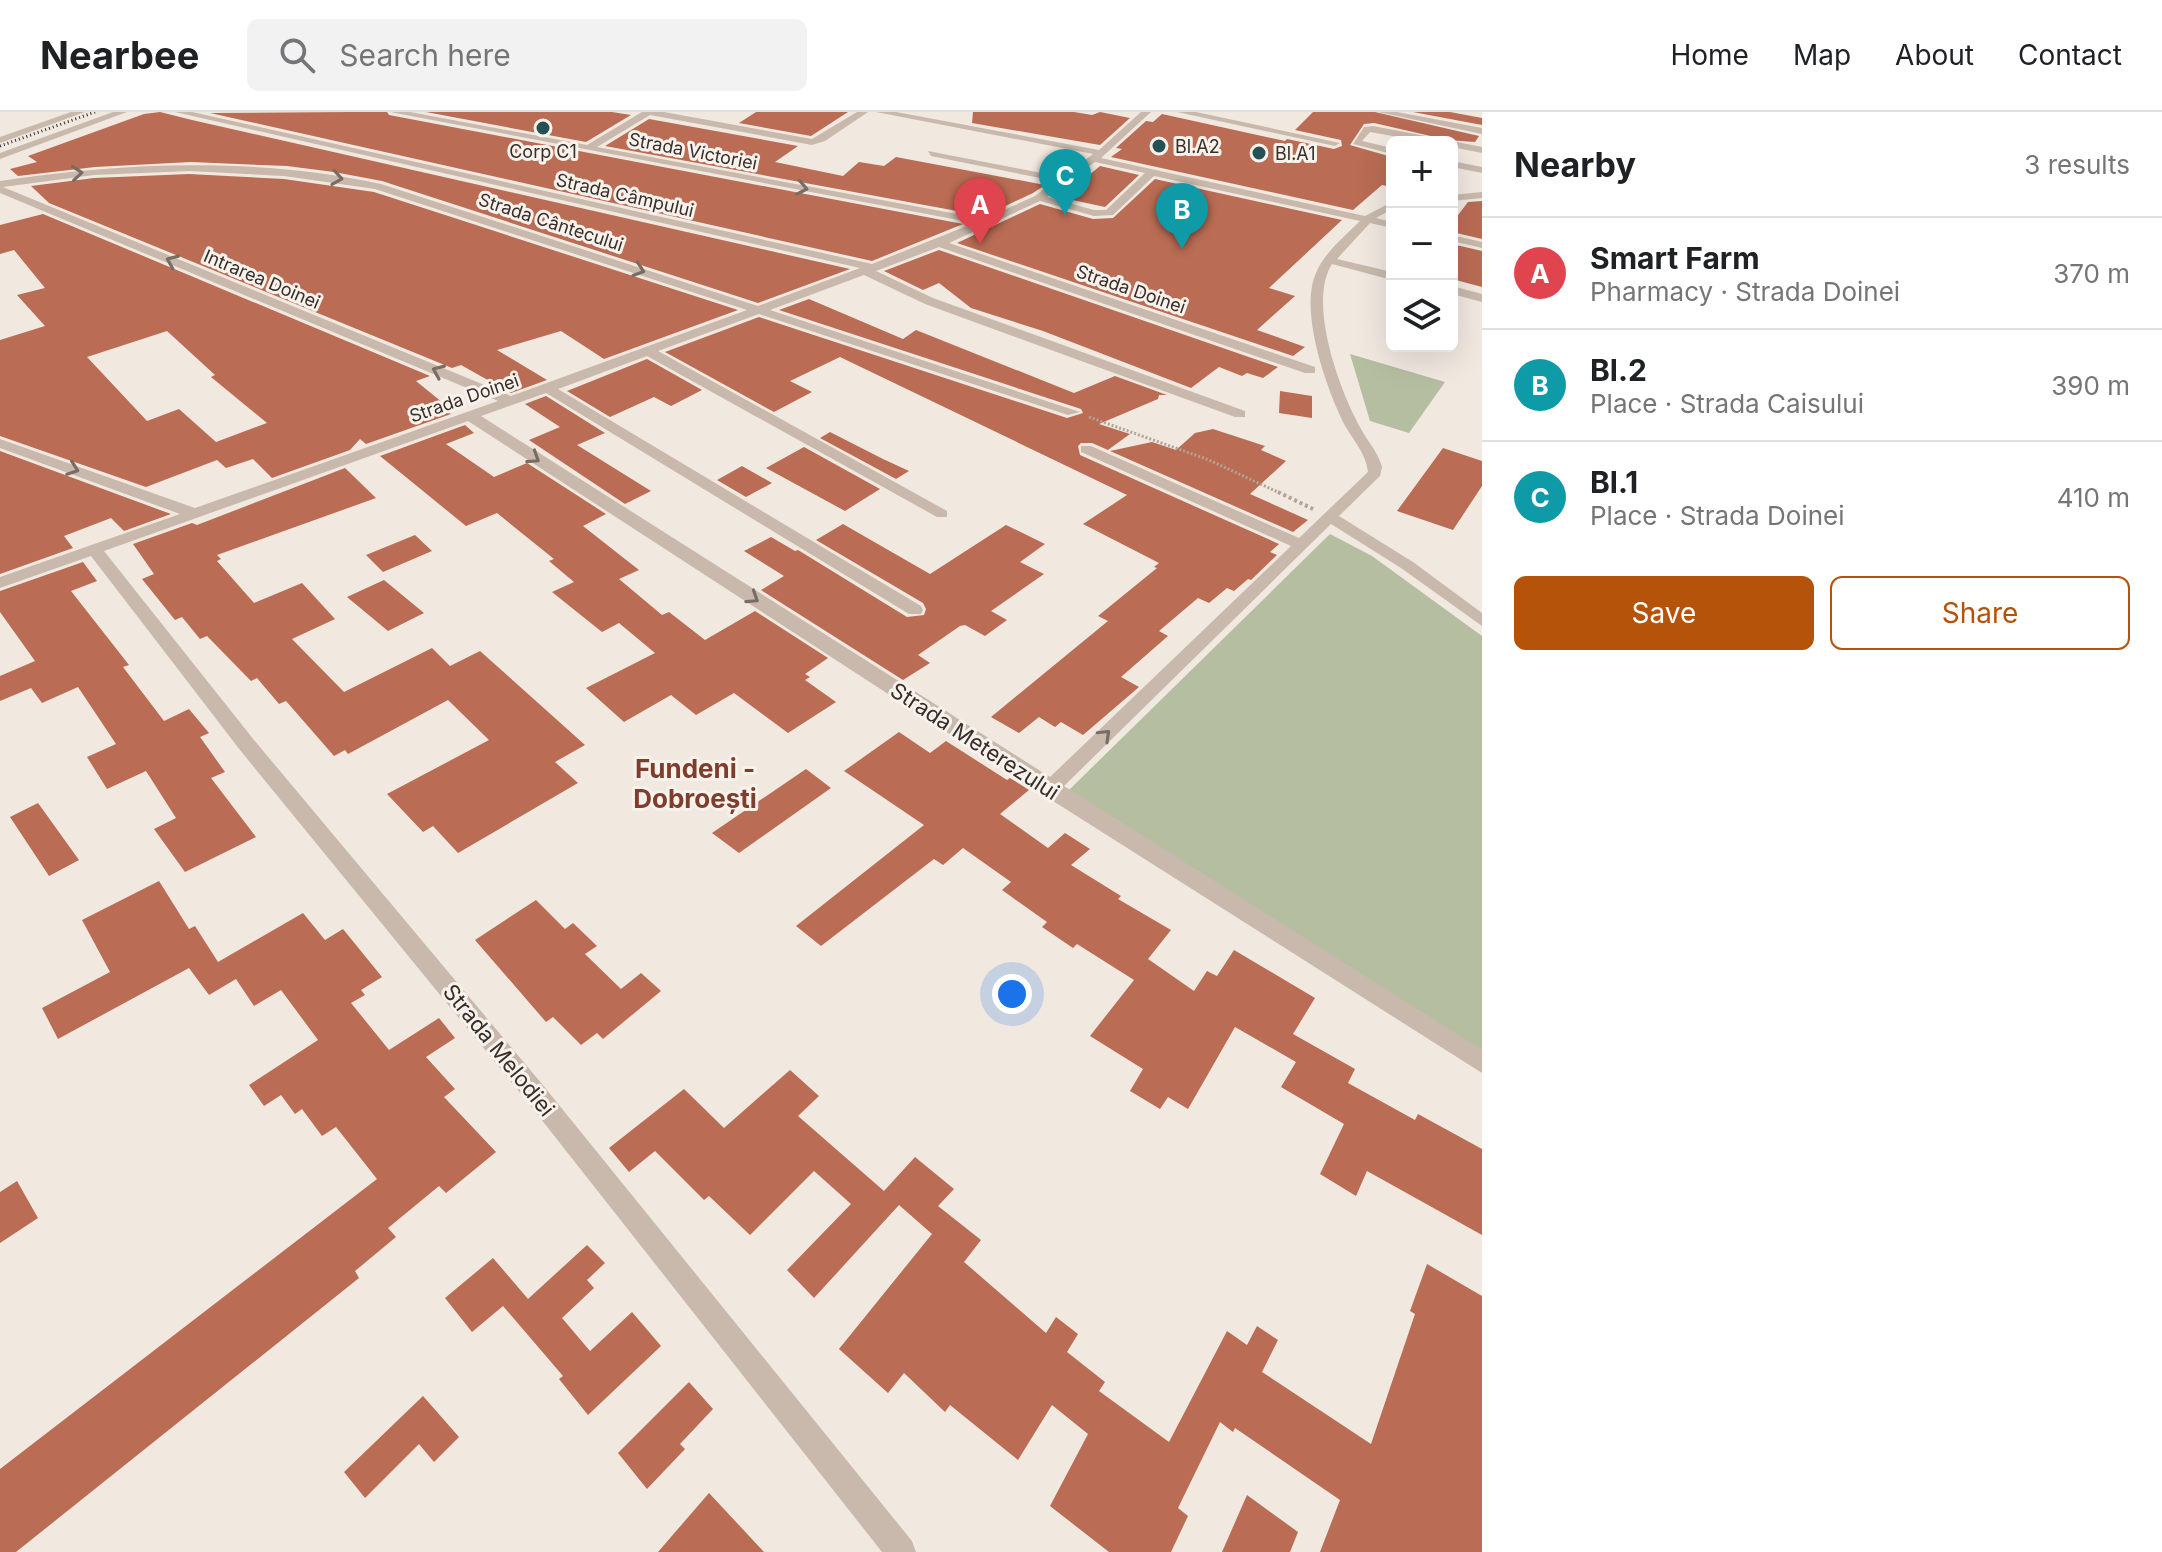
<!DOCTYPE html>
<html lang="en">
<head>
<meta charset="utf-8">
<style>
	:root { --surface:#fff; --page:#f2f2f2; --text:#202124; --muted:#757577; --line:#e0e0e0; --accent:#b45309 }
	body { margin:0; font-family:Inter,sans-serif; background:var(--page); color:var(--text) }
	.controls { position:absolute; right:24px; top:24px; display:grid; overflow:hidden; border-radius:12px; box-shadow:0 8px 32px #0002 }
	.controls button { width:72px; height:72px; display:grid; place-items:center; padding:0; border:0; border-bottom:2px solid var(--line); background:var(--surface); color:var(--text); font:40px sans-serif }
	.you { position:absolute; left:1012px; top:882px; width:28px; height:28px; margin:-20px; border:6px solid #fff; border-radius:50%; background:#1a73e8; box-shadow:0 0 0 12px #1a73e833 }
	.badge { display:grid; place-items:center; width:52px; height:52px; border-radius:50%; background:var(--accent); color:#fff; font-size:26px; font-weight:700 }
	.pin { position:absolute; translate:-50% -66px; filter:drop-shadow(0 2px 4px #0008) }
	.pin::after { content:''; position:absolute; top:42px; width:28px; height:24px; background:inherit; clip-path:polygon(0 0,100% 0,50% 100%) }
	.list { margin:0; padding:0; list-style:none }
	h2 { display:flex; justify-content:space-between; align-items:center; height:104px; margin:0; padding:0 32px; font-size:34px }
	h2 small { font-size:26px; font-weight:400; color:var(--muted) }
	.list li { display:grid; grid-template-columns:52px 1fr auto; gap:24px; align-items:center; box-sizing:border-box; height:112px; padding:0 32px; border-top:2px solid var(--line) }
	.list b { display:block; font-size:30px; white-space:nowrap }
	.list p { margin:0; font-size:26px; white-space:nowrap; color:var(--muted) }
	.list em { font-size:26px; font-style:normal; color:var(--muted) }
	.actions { display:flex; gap:16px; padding:24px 32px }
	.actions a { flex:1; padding:18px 0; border:2px solid var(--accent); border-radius:12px; text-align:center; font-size:28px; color:var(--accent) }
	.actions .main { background:var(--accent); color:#fff }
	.icon { flex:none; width:44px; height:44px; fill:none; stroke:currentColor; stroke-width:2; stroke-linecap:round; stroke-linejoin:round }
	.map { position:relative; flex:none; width:1482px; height:1440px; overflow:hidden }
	header { display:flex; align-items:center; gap:48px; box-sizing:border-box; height:112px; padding:0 40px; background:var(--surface); border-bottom:2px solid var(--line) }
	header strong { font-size:38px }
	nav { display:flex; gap:44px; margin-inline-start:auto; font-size:28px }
	.search { width:560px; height:72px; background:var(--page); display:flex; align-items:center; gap:20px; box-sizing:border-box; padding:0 28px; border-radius:12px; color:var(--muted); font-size:30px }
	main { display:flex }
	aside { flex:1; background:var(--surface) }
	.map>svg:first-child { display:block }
	.green { fill:#b5bea1 }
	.building { fill:#ba6c54; fill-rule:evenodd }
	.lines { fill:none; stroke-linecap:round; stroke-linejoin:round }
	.path-far1 { stroke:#b3a397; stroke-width:3; stroke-dasharray:2 2; stroke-linecap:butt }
	.path { stroke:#b3a397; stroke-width:4; stroke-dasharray:3 3; stroke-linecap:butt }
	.minor { fill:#c8b9ac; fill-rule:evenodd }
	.rail { stroke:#372e2a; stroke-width:3; stroke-dasharray:1 3; stroke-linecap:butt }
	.oneway { stroke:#786d64 }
	.poi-dot { fill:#245254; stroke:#f8f2ec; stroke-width:3 }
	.labels { text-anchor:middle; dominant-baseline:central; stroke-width:6; stroke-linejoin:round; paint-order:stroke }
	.far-poi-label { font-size:18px; fill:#372e2a; stroke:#f8f2ec; text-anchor:start }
	.far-street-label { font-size:18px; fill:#372e2a; stroke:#f8f2ec }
	.street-label { font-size:22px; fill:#372e2a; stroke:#f8f2ec }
	.quarter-label { font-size:26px; font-weight:bold; fill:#7e3e2b; stroke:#f8f2ec }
</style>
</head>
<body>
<header>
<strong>Nearbee</strong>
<div class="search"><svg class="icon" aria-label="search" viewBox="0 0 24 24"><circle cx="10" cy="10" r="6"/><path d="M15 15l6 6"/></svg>Search here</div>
<nav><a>Home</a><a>Map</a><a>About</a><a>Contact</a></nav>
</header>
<main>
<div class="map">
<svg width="1482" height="1440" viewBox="0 0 1482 1440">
	<rect width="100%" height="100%" fill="#f1e8e0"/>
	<path class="green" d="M1350,242L1445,270L1409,321L1370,309Z
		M1330,422L1372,444L1482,524V939L1069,678Z"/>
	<path class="building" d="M160,0L192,8L850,157L758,191L382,69L334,60L287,54L191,50L95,55L18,64L10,57L37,50L28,44L144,2Z
		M349,0H387L389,3L963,112L872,149L210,1Z
		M426,0H612L631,3L586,30Z
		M756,0H848L811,24L739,11Z
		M973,0H1074L1092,3L1100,0L1130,6L1100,33L972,11Z
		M1313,0H1375L1479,24L1475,30L1448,28L1374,11L1364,12L1350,33L1392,45V75L1382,73L1353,98L1111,45L1122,37L1116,36L1146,9L1153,10L1162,2L1285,29L1287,27L1334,37L1342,34L1341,28L1295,18Z
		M1413,0H1450L1482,6V13Z
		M649,7L798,34L775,50L843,64L859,50L884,54L896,45L1045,73L1033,81L984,104L605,34Z
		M1100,54L1139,63L1105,95L1054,84L1064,77L1071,78Z
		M189,62L284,67L374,80L738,198L604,247L561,219L497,238L547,268L511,281L461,253L452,256L49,91L31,74L94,66Z
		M1155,67L1342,108L1269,176L1295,184L1257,218L1305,235L1293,244L957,131L1040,92L1093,107L1113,106Z
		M1482,89V127L1452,120V111L1468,90Z
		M43,102L430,264L416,269L443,291L438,293L451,302L366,332L360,327L350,338L272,366L253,347L226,356L217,348L146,375L0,324V228L45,214L17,183L45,176L14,138L0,142V113ZM167,219L215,263L211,265L267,311L216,330L179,297L147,309L87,245Z
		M1452,132L1482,139V175L1452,167Z
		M939,138L1278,255L1263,266L1247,261L1242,264L1219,255L1191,276L1043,219L971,196L939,171L923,178L884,159Z
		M809,187L903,227L916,218L1074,281L1115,264L1167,283H1159L1158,287L1099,312L1130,322L1108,338L1092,331H1081L1078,334L1080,343L1279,432L1270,440L1277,443L1251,468L1248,467L1234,479L1227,476L1209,491L1198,486L1159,519L1168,524L1121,565L1139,575L1083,623L1061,610L1055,615L1039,605L1019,621L991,605L1108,509L1098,504L1157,456L1154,455L1159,451L1083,412L1127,383L840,245L790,269L812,280L774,300L665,240L759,205L1067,306L1083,301L1081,297L779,198Z
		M647,247L702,278L671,294L654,285L610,305L567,279Z
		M1280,279L1312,284V306L1279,301Z
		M546,284L605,321L577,333L651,379L625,392L529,328L560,315L525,292Z
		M465,313L474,321L446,332L494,365L527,351L606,402L583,414L639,458L619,467L662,503L669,500L705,528L755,499L828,546L805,562L810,565L805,568L836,590L788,621L734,581L696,603L671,583L624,610L586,576L655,541L619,511L602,520L552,480L574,470L549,449L554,447L497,401L466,414L380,344Z
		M1213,317L1265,334L1261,338L1286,349L1250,382L1308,408L1293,420L1110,339L1152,330L1176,338L1195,321Z
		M830,320L883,347L909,359L896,367L820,326Z
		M804,335L880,377L845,399L766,356Z
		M1443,336L1482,349V374L1453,418L1397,399Z
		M0,339L160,398L171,402L124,419L111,406L64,424L73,436L0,462Z
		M742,354L772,371L746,385L717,368Z
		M345,356L376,386L217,443L221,447L217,449L254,491L302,471L335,507L292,527L344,580L432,536L450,554L480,539L585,633L555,650L578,671L458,741L433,714L423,720L387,682L489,628L448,588L348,642L345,638L334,644L286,589L279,592L257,566L251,569L207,524L200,527L182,505L175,508L142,467L154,462L133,432L192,411L197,413Z
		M843,412L930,462L1006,413L1045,432L1020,450L1044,462L991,499L1007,508L985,524L965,513L960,514L918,543L930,551L903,568L761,478L784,464L744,439L771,425L795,439L798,438L907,505L924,503L926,497L923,491L816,428Z
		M415,423L432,439L383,460L366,443Z
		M83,450L97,469L71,479L129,553L123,555L164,609L189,597L209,621L200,625L225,660L211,666L256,725L185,760L154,717L176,706L146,659L107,677L87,645L116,632L78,575L42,591L31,576L0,589V564L35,549L0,500V479Z
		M384,468L424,501L388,519L347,485Z
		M899,620L930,641L946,629L1007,668L1010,666L1029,678L1000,702L1048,736L1065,721L1090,737L1071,753L1121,784L1118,787L1171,818L1148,847L1194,879L1207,859L1217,864L1234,838L1315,886L1293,922L1355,957L1348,971L1415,1008L1418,1002L1482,1037V1123L1367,1059L1356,1084L1320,1062L1344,1012L1281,975L1296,950L1235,915L1188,997L1168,985L1160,997L1130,979L1143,957L1090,924L1134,868L1077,832L1073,836L1042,815L1047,810L1002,778L1011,770L963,736L943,753L934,747L821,834L796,814L924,713L844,659Z
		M806,657L831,676L739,741L712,721Z
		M38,691L79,748L49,764L10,705Z
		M159,769L189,817L195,814L218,850L303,801L325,828L343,817L382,865L361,878L365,883L351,891L389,938L439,906L455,926L426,945L455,977L444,985L496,1040L446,1081L439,1074L388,1116L396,1125L355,1159L359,1166L16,1440H0V1357L377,1067L336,1015L322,1024L302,997L295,1002L281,983L264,994L249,973L318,928L281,878L254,894L236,867L209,883L189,856L58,927L42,896L110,860L82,808Z
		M536,788L565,817L573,811L597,834L585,842L621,877L641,861L661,879L603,927L597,921L581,933L553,905L546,910L475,828Z
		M790,958L819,984L798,1004L884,1079L915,1045L954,1077L938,1094L981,1128L964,1150L1046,1221L1056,1205L1078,1222L1067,1240L1105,1270L1099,1279L1169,1330L1227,1219L1247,1233L1257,1214L1278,1228L1262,1260L1371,1332L1415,1202L1410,1199L1427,1152L1482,1184V1440H1320L1340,1388L1235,1316L1233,1320L1220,1310L1178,1396L1188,1404L1171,1440H1109L1050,1394L1088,1322L1052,1293L1018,1348L950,1293L945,1300L904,1261L888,1281L839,1237L932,1122L899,1093L814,1186L787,1158L851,1092L814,1059L750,1123L709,1084L704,1088L655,1039L629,1060L609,1036L684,977L724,1016Z
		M17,1069L38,1106L0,1131V1080Z
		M587,1133L605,1151L587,1168L594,1176L562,1206L590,1239L632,1200L661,1234L588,1303L559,1267L563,1264L503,1194L472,1220L445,1186L493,1146L528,1187Z
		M689,1270L713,1297L680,1332L685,1337L647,1377L618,1341Z
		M423,1284L459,1325L434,1350L419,1332L365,1386L344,1360Z
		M709,1381L764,1440H658Z
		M1247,1383L1298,1420L1290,1440H1222Z"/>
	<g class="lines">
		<path class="path-far1" d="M1089,305L1209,348L1282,382"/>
		<path class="path" d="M1278,380L1313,397"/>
		<path class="minor" d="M71,0H85L0,31V25Z
			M113,0H127L0,47V41Z
			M175,0H192L872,152L974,111L390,0H410L587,33L642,0H664L812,27L857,0H868L825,29L812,33L650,3L597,35L984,107L1035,84L1055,69L931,44L928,39L1062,65L1093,42L876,0H896L1099,38L1141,0H1151L1101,46L1365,104L1392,90V97L1376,106L1392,110V116L1370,111L1337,147L1392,160V168L1332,152C1307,191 1340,280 1361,317C1368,330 1378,340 1382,355L1380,364L1339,404L1413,450L1482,501V514L1401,456L1331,412L1064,674L1482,938V961L1042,682L468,309L104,439L254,628L542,972L912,1429L916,1440H882L526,988L240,638L91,444L0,476V465L180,402L0,336V327L195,396L498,289L0,81V69C126,50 256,45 381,72L758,194L860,156ZM1095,50L1145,61L1106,98H1094L1047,85ZM189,59L284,64L375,77L747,198L511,284L3,75L94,63ZM1154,64L1360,109C1345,124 1324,141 1316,161C1299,199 1326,275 1343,310C1352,327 1366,341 1368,360L1299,426L1091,334H1081V340L1291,434L1050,665L481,304L546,281L909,502H921L923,498L921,494L558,277L647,244L937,405H947V399L658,239L759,202L1068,303L1080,300L770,198L864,163L925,192L1235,305H1245V299L933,186L876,159L939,135L1305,261H1315V255L949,131L1040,89L1094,104L1113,103Z
			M1177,0H1196L1340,31L1335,34Z
			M1378,0H1397L1482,16V22Z
			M1373,14L1441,27L1446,30H1426L1370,20L1362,29L1392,36V42L1353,32L1364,15Z
			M1452,29L1482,35V41L1452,35V30H1449Z
			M1452,49L1482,55V61L1452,55Z
			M1482,80V86L1452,89V83Z
			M1452,123L1482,130V136L1452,129Z
			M1452,174L1482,182V190L1452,182Z"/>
		<path class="rail" d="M0,34L95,0"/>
	</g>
	<defs><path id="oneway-chevron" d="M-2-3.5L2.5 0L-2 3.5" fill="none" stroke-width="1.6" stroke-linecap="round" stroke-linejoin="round" transform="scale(2)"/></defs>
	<g class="oneway">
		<use href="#oneway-chevron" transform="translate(77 61) rotate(-5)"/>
		<use href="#oneway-chevron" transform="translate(337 66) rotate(9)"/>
		<use href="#oneway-chevron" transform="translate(802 76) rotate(11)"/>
		<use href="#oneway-chevron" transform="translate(172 149) rotate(-157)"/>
		<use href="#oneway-chevron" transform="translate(639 158) rotate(18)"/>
		<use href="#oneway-chevron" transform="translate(438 259) rotate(-157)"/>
		<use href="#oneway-chevron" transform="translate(534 346) rotate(33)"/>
		<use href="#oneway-chevron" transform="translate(73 357) rotate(20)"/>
		<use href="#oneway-chevron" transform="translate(753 486) rotate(33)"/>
		<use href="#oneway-chevron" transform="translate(1105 623) rotate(-44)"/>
	</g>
	<g class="poi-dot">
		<circle cx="543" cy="16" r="8"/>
		<circle cx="1159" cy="34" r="8"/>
		<circle cx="1259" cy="41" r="8"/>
	</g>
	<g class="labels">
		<g class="far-poi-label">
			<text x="1175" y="34">Bl.A2</text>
			<text x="543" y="39" text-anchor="middle">Corp C1</text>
			<text x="1275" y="41">Bl.A1</text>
		</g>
		<g class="far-street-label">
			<text transform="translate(693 39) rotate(11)">Strada Victoriei</text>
			<text transform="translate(625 83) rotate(13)">Strada Câmpului</text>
			<text transform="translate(551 110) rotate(18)">Strada Cântecului</text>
			<text transform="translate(262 167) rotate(23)">Intrarea Doinei</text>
			<text transform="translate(1131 177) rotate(19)">Strada Doinei</text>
			<text transform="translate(464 286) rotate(-19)">Strada Doinei</text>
		</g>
		<g class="street-label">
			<text transform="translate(975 629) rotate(33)">Strada Meterezului</text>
			<text transform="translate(499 938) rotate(51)">Strada Melodiei</text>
		</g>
		<g class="quarter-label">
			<text x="695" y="656">Fundeni -<tspan x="695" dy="30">Dobroești</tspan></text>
		</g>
	</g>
</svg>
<div class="controls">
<button>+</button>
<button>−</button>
<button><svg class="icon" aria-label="layers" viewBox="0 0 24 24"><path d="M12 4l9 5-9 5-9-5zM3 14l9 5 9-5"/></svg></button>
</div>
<div class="you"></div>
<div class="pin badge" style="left:980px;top:132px;background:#e0444e">A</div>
<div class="pin badge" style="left:1182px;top:137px;background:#0f9aa8">B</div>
<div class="pin badge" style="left:1065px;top:103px;background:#0f9aa8">C</div>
</div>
<aside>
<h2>Nearby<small>3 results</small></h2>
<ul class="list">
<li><span class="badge" style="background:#e0444e">A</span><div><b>Smart Farm</b><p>Pharmacy · Strada Doinei</p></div><em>370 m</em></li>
<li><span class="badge" style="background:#0f9aa8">B</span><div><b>Bl.2</b><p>Place · Strada Caisului</p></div><em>390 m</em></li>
<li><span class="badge" style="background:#0f9aa8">C</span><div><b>Bl.1</b><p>Place · Strada Doinei</p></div><em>410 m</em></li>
</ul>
<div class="actions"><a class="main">Save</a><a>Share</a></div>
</aside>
</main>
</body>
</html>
